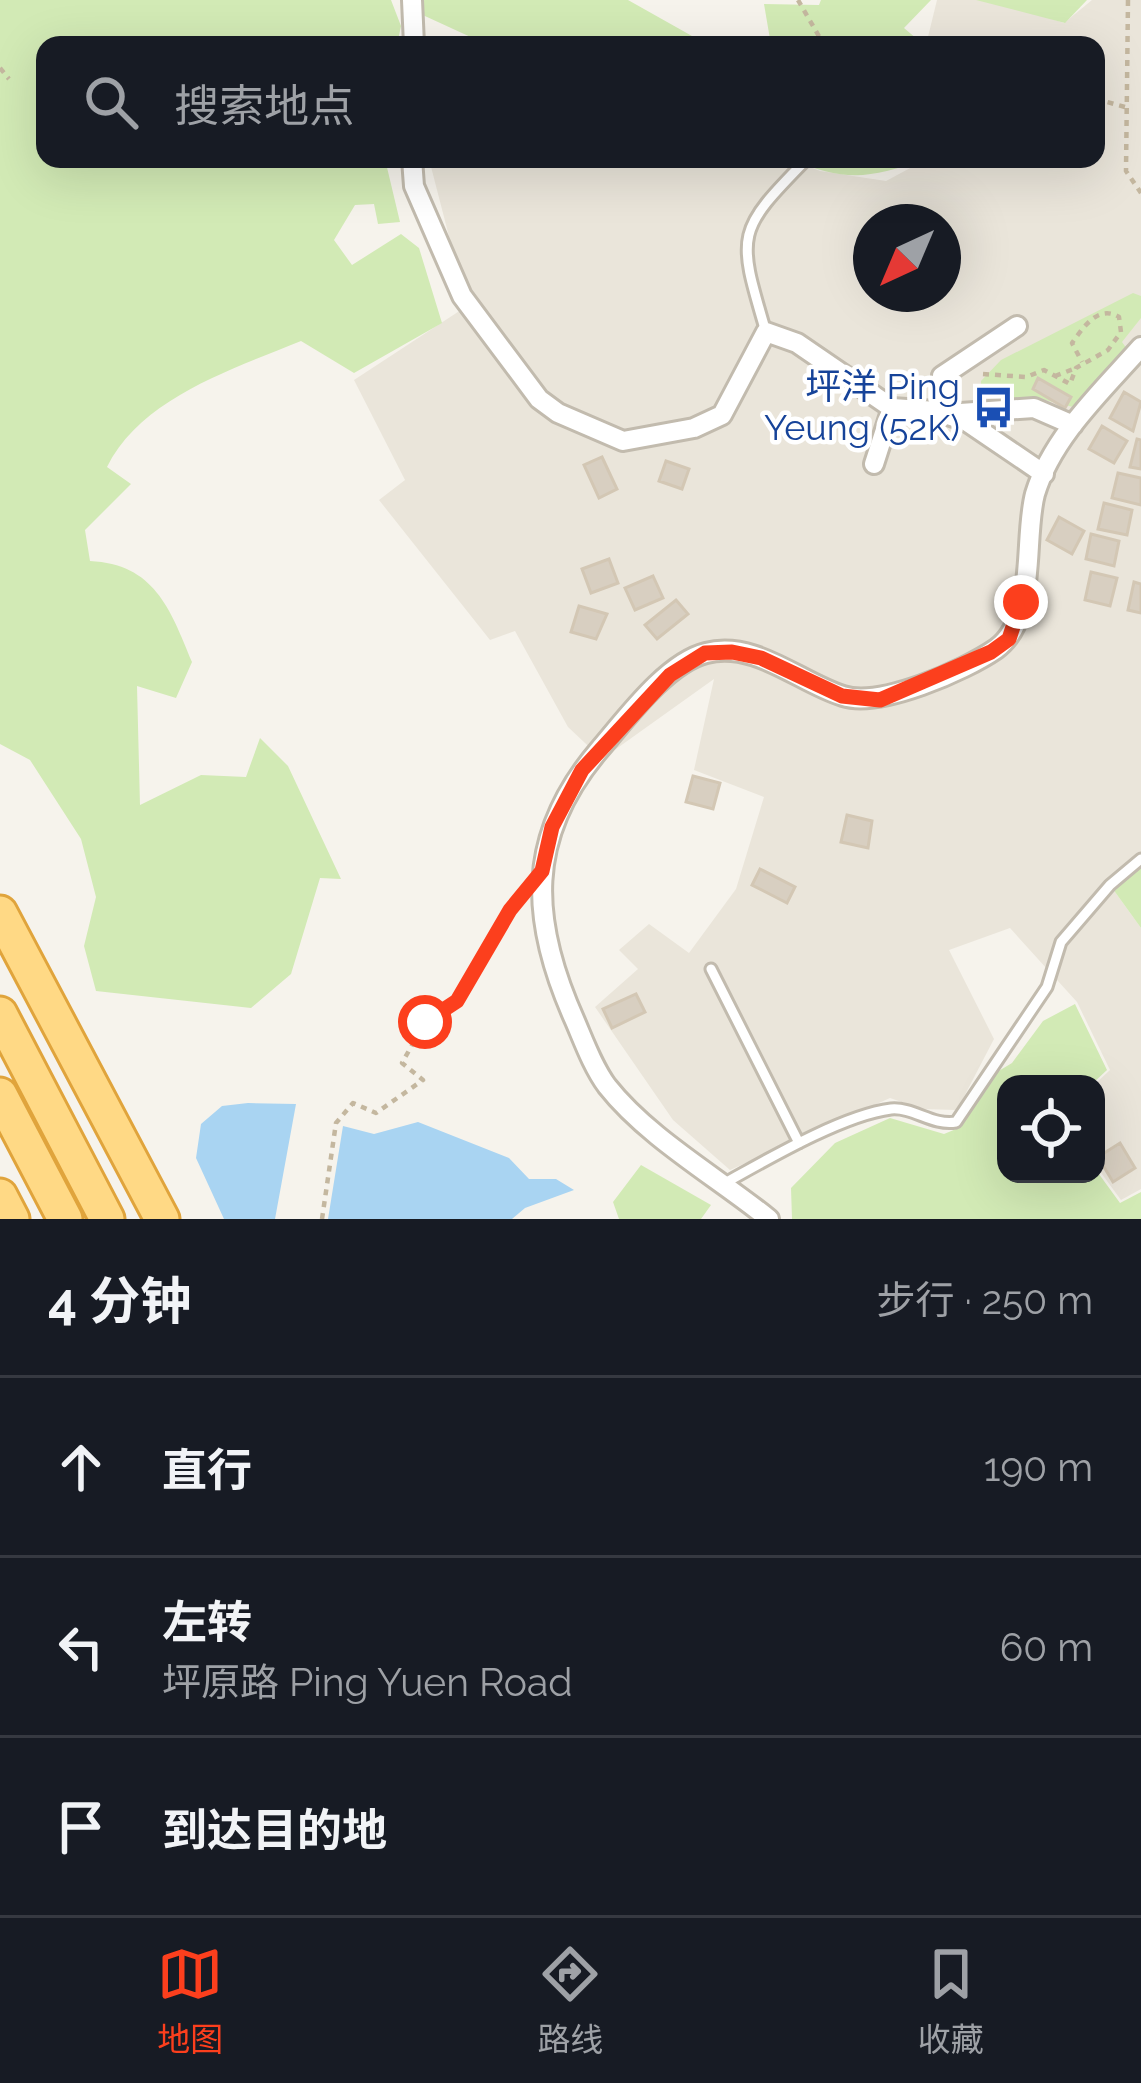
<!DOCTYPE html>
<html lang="zh">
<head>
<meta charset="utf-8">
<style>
	:root { --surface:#171b24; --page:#20242c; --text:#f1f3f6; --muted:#9ea1a6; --line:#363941; --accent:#fc3f1d }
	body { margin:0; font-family:Raleway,"Noto Sans SC",sans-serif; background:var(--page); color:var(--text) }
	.controls { position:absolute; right:36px; bottom:36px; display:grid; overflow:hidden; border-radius:24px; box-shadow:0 12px 48px #0002 }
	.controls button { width:108px; height:108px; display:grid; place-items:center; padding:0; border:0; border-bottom:3px solid var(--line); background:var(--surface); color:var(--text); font:60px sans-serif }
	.compass { position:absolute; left:853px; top:204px; width:108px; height:108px; border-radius:50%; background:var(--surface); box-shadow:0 12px 48px #0002; rotate:224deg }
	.stop { position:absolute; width:36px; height:36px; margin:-27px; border:9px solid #fc3f1d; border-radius:50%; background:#fff }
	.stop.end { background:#fc3f1d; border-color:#fff; box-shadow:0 3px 12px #0008 }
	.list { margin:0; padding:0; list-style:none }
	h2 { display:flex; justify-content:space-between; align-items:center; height:156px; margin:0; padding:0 48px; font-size:51px }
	h2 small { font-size:39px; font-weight:400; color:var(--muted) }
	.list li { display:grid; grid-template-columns:78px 1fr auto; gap:36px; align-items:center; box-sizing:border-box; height:180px; padding:0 48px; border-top:3px solid var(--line) }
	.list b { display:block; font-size:45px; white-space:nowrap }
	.list p { margin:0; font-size:39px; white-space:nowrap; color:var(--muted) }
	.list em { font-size:39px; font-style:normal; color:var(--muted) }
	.icon { flex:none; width:66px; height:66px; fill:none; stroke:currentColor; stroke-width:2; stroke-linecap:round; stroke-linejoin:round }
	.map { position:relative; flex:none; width:1141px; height:1219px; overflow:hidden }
	.search { position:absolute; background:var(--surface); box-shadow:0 12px 48px #0002; left:36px; right:36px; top:36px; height:132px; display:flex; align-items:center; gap:30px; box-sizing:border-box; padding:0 42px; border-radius:24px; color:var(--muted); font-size:45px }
	.sheet { height:696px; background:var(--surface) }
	nav { display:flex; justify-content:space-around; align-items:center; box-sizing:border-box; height:168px; border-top:3px solid var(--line); background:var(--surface); font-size:33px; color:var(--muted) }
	nav a { display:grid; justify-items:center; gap:6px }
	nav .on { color:var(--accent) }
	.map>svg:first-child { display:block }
	.residential { fill:#eae5da; fill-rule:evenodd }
	.green { fill:#d2eab5 }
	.water { fill:#a9d4f2 }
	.building { fill:#d8cfc1; stroke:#d3c7b4; stroke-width:3 }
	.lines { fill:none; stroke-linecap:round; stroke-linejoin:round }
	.service-casing { stroke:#c2bbae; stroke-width:15 }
	.minor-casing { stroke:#c2bbae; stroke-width:24 }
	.trunk-casing { stroke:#e0a43c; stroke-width:39 }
	.path { stroke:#c4b79f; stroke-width:4.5; stroke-dasharray:6 6; stroke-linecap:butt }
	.service { stroke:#fff; stroke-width:9 }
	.minor { stroke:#fff; stroke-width:18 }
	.trunk { stroke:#ffd985; stroke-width:33 }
	.route { stroke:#fc3f1d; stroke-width:15 }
	.labels { text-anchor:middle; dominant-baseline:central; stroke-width:9; stroke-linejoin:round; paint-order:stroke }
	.transit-label { font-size:36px; fill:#164399; stroke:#fff; text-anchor:end }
</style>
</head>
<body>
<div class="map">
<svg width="1141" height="1219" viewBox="0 0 1141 1219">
	<rect width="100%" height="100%" fill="#f6f3ec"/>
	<path class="residential" d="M937,0H995L1064,23L1092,0H1141V856L1110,885L1141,928V1189L1121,1200L1096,1166L1095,1084L1110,1070L1077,1002L1010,928L949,950L994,1039L957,1110L922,1109L890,1098L730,1170L673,1120L595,1007L638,969L619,950L649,924L689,953L736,889L764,797L694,770L714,679L602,759L568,727L515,631L490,640L379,500L405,480L354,380L467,306L429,159H790L820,171L886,181L927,159H1096V45H926ZM871,222H943V294H871Z"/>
	<path class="green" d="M0,0H391L401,26L397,45H45V159H385L400,222L378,224L374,204L355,205L334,240L352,265L401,234L419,248L442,323L354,373L301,341C233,369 141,398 107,467L131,484L85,530L90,561C154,564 170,608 192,662L176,698L137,686L140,805L201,775L246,777L260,738L288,766L341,879L320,878L291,974L251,1008L96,991L84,946L96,897L81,839L30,760L0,744Z
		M417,0H628L708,45H488L414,11Z
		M821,0H931L904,28L924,45H771L764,4L819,5Z
		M976,0H1087L1065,23Z
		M790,159H924C870,179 845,182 790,159Z
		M1133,293L1141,296V318L1122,342L1127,349L1073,407L1037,398H987L981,391V381L1001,360Z
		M1141,859V928L1110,885Z
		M1075,1004L1107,1070L1092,1084H1006V1174L1096,1170L1120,1203L1141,1192V1219H792L791,1188L835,1143L890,1118L944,1134L961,1127L992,1075L1012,1063L1043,1021Z
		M641,1165L711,1205L701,1219H619L613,1202Z"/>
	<path class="water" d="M248,1103L296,1104L275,1219H224L196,1158L201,1124L222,1106Z
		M418,1122L509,1158L529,1179H556L574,1190L525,1208L512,1219H328L343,1126L374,1134Z"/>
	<path class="building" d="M1038,378L1071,397L1065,408L1033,389Z
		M1124,392L1141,402L1133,431L1110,418Z
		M1102,426L1127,441L1114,463L1089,449Z
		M1137,439L1141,440V469L1130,467Z
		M602,457L617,489L599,498L584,465Z
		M666,461L689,469L682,489L659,481Z
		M1118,473L1141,478V505L1112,498Z
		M1104,503L1132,510L1127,535L1098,529Z
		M1059,517L1084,531L1072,554L1047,540Z
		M1091,534L1119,541L1114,566L1086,559Z
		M609,559L618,583L591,593L582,569Z
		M1091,572L1117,578L1110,606L1085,600Z
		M653,576L663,598L635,610L625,588Z
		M1134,582L1141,584V613L1128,610Z
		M676,600L688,614L657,639L645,625Z
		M579,606L607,614L596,639L571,632Z
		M693,776L720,783L713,809L686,802Z
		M847,815L872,821L868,848L841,842Z
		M760,869L795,887L787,903L752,885Z
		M636,994L645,1012L612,1028L603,1009Z
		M1120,1143L1135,1168L1113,1182L1098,1157Z"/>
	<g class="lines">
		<defs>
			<path id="service" d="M766,332C737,234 735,232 807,159
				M711,969L799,1143
				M725,1183C768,1159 843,1115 891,1109C914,1107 932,1126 956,1122L1047,987L1061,942L1110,885L1141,859"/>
			<path id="minor" d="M412,0L414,45
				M412,159L414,186L462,296L539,399L558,413L623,441L694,428L722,415L766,332L797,343L892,408L936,411L966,421L1044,474
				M1017,326L942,376L946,414L1034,408L1073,425
				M874,464L892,408
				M769,1219C717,1177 648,1138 607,1086C593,1067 584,1042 575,1021C530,921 525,837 599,750C625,720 666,663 706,653C755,640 800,683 843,696C880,708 964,671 996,649C1038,619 1023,539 1035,494C1052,437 1103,390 1141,347"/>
			<path id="trunk" d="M0,913L162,1219
				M0,1014L107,1219
				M0,1095L65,1219
				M0,1196L12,1219"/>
		</defs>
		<use href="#service" class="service-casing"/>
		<use href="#minor" class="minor-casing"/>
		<use href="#trunk" class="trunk-casing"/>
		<path class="path" d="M798,0L824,45
			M1128,0L1126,171L1141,193
			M0,68L9,79
			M1096,99L1125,107
			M983,374L1026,377L1044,370L1070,384L1076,368L1108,350L1121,332L1119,317C1098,304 1083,328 1072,343L1082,362
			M1055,376L1076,368
			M322,1219L336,1123L353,1103L376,1113L423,1080L402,1063L425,1022L457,1001L524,893"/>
		<use href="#service" class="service"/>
		<use href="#minor" class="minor"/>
		<use href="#trunk" class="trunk"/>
	</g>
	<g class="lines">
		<path class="route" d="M425,1022L457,1001L510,910L542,871L552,827L582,770L670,675L705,653L732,652L761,658L842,696L880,700L991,652L1009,639L1021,602"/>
	</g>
	<defs>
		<symbol id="bus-bare" viewBox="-9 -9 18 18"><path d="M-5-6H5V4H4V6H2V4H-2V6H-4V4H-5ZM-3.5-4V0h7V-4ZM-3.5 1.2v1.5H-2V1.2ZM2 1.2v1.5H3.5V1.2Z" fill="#1a4fb4" stroke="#fff" stroke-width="2.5" paint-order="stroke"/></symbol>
	</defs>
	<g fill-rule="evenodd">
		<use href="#bus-bare" x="964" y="378" width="59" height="59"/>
	</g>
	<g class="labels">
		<g class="transit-label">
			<text x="960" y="386">坪洋 Ping<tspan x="960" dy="41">Yeung (52K)</tspan></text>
		</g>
	</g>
</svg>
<div class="controls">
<button><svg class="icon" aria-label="locate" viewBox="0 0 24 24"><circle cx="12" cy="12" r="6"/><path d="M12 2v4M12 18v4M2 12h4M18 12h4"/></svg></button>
</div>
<svg class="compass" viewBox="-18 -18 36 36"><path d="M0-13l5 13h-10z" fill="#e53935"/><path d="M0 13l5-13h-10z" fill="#9ea1a6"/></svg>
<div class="stop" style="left:425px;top:1022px"></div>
<div class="stop end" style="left:1021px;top:602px"></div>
<div class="search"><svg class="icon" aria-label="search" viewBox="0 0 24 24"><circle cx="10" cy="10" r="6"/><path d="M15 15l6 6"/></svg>搜索地点</div>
</div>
<section class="sheet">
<h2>4 分钟<small>步行 · 250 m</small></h2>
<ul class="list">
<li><svg class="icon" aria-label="ahead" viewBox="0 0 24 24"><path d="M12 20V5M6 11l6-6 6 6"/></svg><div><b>直行</b></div><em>190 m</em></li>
<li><svg class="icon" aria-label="left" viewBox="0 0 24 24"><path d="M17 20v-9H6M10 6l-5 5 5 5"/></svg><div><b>左转</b><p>坪原路 Ping Yuen Road</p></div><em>60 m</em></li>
<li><svg class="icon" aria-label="arrive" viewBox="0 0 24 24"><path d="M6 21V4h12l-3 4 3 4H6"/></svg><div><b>到达目的地</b></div></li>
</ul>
</section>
<nav>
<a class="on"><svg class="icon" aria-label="map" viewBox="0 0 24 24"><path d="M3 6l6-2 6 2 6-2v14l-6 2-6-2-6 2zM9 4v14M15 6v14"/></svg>地图</a>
<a><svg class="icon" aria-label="directions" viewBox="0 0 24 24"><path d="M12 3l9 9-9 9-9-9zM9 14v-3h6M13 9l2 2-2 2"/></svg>路线</a>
<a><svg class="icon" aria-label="saved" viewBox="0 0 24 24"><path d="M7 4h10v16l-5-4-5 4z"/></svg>收藏</a>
</nav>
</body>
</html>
